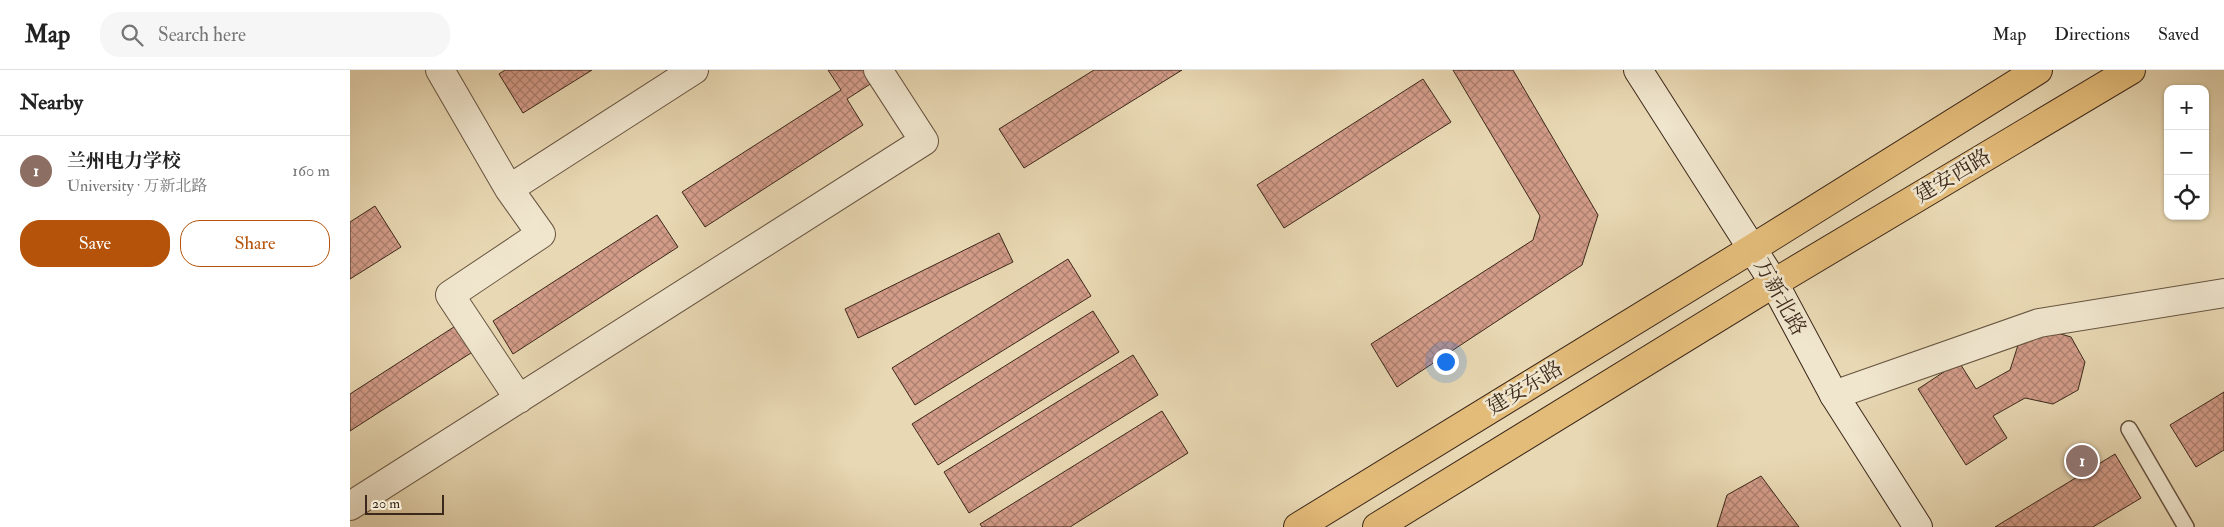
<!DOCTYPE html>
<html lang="en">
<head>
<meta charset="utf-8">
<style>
	:root { --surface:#fff; --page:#f6f6f6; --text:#222; --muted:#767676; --line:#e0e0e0; --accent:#b45309 }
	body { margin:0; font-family:"IM FELL Double Pica","Noto Serif SC",serif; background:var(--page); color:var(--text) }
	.controls { position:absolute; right:15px; top:15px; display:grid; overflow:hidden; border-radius:10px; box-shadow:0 1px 4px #0004 }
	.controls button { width:45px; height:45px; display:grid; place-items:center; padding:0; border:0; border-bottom:1px solid var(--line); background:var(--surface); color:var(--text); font:25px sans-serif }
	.scale { position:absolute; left:15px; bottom:12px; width:79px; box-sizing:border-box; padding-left:5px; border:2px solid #3c281a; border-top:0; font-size:14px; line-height:18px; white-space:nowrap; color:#3c281a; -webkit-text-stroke:4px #f0e6ce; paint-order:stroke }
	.you { position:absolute; left:1095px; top:291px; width:18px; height:18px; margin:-12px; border:4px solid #fff; border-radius:50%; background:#1a73e8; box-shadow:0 0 0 8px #1a73e833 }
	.badge { display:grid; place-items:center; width:32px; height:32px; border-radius:50%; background:var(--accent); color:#fff; font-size:16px; font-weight:700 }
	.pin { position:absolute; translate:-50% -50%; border:2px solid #fff; box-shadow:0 1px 5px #0006 }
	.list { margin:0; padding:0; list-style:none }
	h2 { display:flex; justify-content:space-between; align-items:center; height:65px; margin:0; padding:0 20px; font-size:21px }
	h2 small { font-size:16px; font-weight:400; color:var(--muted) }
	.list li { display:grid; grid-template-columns:32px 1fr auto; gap:15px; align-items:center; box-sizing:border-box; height:70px; padding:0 20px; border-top:1px solid var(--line) }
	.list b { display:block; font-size:19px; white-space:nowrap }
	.list p { margin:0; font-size:16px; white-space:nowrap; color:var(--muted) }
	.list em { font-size:16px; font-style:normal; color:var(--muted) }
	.actions { display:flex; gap:10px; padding:15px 20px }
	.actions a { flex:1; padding:11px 0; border:1px solid var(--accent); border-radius:20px; text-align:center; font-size:18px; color:var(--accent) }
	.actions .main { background:var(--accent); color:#fff }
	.icon { flex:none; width:28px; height:28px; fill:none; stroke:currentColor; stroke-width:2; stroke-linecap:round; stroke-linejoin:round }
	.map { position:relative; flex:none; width:1874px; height:457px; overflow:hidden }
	header { display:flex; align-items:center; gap:30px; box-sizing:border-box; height:70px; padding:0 25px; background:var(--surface); border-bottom:1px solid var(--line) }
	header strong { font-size:24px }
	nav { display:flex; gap:28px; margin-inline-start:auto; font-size:18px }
	.search { width:350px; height:45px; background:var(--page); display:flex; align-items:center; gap:12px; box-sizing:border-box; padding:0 18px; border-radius:20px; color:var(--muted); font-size:19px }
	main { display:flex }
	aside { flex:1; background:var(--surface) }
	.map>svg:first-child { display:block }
	.building { fill:url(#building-cross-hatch); stroke:#3c281a }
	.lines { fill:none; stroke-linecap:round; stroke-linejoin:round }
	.service-casing { stroke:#675440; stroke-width:18 }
	.minor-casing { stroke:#675440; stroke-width:30 }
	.secondary-casing { stroke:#3c281a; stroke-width:30 }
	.primary-casing { stroke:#3c281a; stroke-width:30 }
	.service { stroke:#f0e6ce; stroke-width:15 }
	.minor { stroke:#f0e6ce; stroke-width:28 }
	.secondary { stroke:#f0e6ce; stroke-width:28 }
	.primary { stroke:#e4bc7a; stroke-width:28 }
	.labels { text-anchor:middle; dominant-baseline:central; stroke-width:5; stroke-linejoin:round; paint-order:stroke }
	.street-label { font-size:21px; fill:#3c281a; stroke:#f0e6ce }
</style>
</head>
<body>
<header>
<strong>Map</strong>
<div class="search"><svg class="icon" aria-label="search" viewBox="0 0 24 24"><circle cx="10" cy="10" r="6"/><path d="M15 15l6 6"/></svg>Search here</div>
<nav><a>Map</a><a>Directions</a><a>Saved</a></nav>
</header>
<main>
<aside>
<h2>Nearby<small></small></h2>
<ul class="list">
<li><span class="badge" style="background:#8d6e63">1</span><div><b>兰州电力学校</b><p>University · 万新北路</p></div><em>160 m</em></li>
</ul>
<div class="actions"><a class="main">Save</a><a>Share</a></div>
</aside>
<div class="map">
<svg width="1874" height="457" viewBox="0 0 1874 457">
	<defs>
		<pattern id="building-cross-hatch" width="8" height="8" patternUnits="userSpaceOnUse" patternTransform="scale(1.25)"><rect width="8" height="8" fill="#d39c89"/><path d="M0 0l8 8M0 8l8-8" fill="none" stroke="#ac7f6f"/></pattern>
	</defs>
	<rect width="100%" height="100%" fill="#e8d8b3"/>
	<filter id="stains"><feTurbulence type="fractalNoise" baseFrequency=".004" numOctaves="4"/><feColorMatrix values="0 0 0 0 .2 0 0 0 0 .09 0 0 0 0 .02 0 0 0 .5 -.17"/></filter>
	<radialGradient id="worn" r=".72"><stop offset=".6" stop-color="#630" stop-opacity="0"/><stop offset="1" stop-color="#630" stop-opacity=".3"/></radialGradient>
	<path class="building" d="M155,0H242L173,43L149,4Z
		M478,0H518L525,11L497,29L513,55L355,157L332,122L491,20Z
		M744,0H832L674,98L649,59Z
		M1103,0H1163L1248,145L1232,195L1047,317L1021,274L1183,170L1190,146Z
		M1073,9L1101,52L934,158L907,115Z
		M25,136L51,177L0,209V152Z
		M307,145L328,177L163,284L143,251Z
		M649,163L663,192L508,268L495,239Z
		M718,189L741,226L565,335L542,298Z
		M743,241L769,282L588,395L562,354Z
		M107,255L124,281L0,361V324Z
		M1694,259L1721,267L1735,292L1728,320L1703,334L1675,328L1643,346L1657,368L1616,395L1568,319L1609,292L1626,319L1660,300L1669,272Z
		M783,285L808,325L619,443L594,402Z
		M1874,322V380L1846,397L1820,355Z
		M812,341L838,383L720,457H632L630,454Z
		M1765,384L1791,428L1743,457H1645Z
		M1411,406L1449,457H1367L1377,425Z"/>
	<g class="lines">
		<defs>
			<path id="service" d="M1779,359L1836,457"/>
			<path id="minor" d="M90,0L159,119L191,164L100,225L169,329
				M159,119L344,0
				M1484,325L1689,253L1874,223
				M0,436L574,71L528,0"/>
			<path id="secondary" d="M1288,0L1424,213L1484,325L1568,457"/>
			<path id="primary" d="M948,457L1403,178L1688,0
				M1027,457L1424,213L1781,0"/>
		</defs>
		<use href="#service" class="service-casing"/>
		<use href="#minor" class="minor-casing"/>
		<use href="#secondary" class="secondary-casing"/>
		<use href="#primary" class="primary-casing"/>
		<use href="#service" class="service"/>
		<use href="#minor" class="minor"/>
		<use href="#secondary" class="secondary"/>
		<use href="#primary" class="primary"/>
	</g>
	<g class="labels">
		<g class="street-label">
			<text transform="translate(1603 106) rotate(-31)">建安西路</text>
			<text transform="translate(1430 227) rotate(61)">万新北路</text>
			<text transform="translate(1175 318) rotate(-31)">建安东路</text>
		</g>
	</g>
	<rect width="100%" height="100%" filter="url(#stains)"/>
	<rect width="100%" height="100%" fill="url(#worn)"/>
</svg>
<div class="controls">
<button>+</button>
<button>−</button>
<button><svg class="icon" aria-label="locate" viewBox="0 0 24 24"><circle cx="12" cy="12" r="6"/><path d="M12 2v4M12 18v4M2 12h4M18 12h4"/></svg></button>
</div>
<div class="scale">20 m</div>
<div class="you"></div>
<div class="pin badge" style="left:1732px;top:391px;background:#8d6e63">1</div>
</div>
</main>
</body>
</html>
